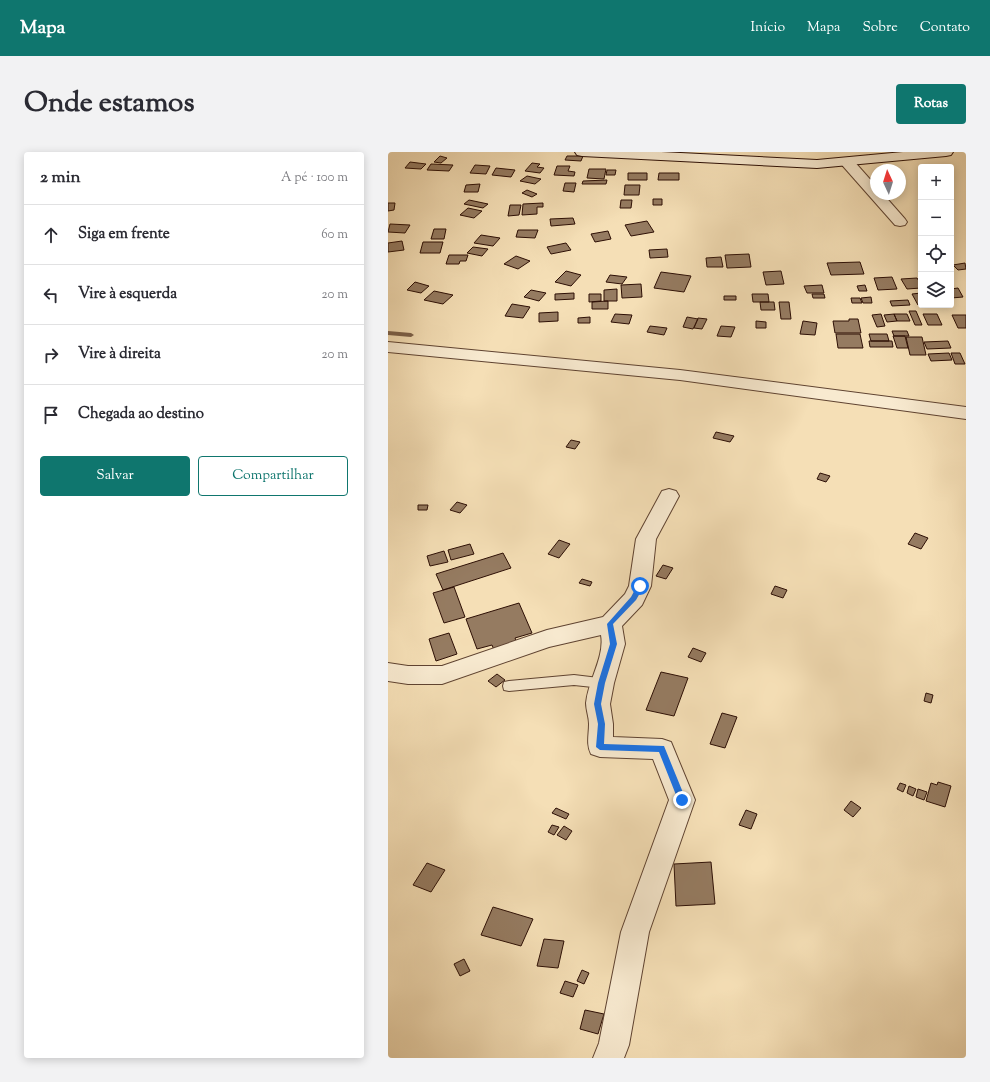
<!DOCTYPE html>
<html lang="pt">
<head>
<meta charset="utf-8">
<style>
	:root { --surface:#fff; --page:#f2f2f3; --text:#2b2b33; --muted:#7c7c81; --line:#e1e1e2; --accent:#0f766e }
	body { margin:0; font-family:"Sorts Mill Goudy",serif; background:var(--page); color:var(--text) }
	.controls { position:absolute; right:12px; top:12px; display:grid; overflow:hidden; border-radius:4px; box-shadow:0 2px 10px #0003 }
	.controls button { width:36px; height:36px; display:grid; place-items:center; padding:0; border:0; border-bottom:1px solid var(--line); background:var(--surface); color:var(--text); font:20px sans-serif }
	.compass { position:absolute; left:482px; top:12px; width:36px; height:36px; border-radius:50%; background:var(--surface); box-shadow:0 2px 10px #0003; rotate:356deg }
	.stop { position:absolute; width:12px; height:12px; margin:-9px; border:3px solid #1a73e8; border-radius:50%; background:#fff }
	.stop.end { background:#1a73e8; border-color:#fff; box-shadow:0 1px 4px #0008 }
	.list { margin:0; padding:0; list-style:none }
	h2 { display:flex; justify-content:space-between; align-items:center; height:52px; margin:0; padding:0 16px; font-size:17px }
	h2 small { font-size:13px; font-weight:400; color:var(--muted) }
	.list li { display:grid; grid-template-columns:26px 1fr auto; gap:12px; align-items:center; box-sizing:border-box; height:60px; padding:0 16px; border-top:1px solid var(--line) }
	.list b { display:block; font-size:15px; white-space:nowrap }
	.list em { font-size:13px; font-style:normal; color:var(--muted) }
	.actions { display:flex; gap:8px; padding:12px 16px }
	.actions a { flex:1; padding:9px 0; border:1px solid var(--accent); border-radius:4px; text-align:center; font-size:14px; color:var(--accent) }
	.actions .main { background:var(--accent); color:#fff }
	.icon { flex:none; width:22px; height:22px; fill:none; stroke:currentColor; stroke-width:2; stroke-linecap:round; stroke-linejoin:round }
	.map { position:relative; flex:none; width:578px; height:906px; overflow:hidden; border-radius:4px }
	header { display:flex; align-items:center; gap:24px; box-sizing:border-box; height:56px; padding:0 20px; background:var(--accent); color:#fff }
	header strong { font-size:19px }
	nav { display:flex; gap:22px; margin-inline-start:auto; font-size:14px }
	.intro { display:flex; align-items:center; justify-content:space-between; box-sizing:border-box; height:96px; padding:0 24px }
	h1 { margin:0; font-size:28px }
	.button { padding:10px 18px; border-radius:4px; background:var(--accent); color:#fff; font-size:14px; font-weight:700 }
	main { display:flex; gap:24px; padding:0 24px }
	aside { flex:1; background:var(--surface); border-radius:4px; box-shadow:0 2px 10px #0003 }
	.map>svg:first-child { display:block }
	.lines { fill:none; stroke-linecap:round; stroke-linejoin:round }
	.stream { fill:#7c614b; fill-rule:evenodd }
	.building { fill:#957b61; stroke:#2d0f05 }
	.lane-casing { stroke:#5f4331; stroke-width:2 }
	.street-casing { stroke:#5f4331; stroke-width:2 }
	.secondary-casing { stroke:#2d0f05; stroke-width:2 }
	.lane { fill:#f8ead0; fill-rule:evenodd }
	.street { fill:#f8ead0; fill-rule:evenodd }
	.secondary { fill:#f8ead0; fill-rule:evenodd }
	.route { fill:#1a73e8 }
</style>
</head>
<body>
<header>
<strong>Mapa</strong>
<nav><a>Início</a><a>Mapa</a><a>Sobre</a><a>Contato</a></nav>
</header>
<div class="intro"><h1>Onde estamos</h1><a class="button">Rotas</a></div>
<main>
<aside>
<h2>2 min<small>A pé · 100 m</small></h2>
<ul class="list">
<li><svg class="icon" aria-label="ahead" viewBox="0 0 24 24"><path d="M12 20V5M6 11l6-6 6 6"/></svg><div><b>Siga em frente</b></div><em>60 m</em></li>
<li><svg class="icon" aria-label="left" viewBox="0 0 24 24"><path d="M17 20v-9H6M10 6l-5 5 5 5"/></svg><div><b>Vire à esquerda</b></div><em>20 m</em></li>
<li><svg class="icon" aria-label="right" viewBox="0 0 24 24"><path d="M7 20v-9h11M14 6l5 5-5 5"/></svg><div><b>Vire à direita</b></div><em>20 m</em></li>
<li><svg class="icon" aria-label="arrive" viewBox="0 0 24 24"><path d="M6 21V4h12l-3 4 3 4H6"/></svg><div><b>Chegada ao destino</b></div></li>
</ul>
<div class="actions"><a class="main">Salvar</a><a>Compartilhar</a></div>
</aside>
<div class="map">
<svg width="578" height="906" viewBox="0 0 578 906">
	<rect width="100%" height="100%" fill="#f5dfb6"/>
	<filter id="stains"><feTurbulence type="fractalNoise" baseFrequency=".005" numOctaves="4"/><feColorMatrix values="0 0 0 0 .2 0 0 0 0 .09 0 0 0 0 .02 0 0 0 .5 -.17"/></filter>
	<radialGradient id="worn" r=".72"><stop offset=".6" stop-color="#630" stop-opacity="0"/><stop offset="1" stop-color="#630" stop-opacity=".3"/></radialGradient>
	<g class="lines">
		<path class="stream" d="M0,179L23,181L26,183L23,185L0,183Z"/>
	</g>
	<path class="building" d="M52,4L59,6L53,11L46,10Z
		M179,4H195L193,9L177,8Z
		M22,10L38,12L33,17L17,16Z
		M144,11L152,12L149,15L156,16L152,21L137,19Z
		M43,12L65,13L61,19L39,18Z
		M87,13L102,14L98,22L82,21Z
		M169,14H182L180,19L187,20L186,24L166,23Z
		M108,16L127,18L123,25L104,23Z
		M201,17H218L216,27L199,26Z
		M219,18H228L227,23H218Z
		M240,21H259V28H240Z
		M271,21H291V28H270Z
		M139,24L153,27L147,32L132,29Z
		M219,28L218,32H194L195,29Z
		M177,31H188L186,40L175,39Z
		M92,32L90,40H76L78,33Z
		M237,33H252L251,43H236Z
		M139,38L149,42L144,45L134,41Z
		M265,47H274V53H265Z
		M81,48L100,52L95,56L76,52Z
		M233,48H244L243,56H232Z
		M0,51H7L6,58L0,59Z
		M155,51V55H149V62L134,63L135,52Z
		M122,53H133L131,63L120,64Z
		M80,56L94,59L86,66L72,63Z
		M185,66L187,72L163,74L162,67Z
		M259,69L266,80L243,84L237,73Z
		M2,72L22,73L17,81L0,80Z
		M46,77H58L56,87H43Z
		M130,78H150L147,86L128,85Z
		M220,79L223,87L207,90L203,82Z
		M93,83L112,86L105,94L86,91Z
		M14,89L16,98L0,100V91Z
		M35,90H55L52,101H32Z
		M178,91L183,98L163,102L159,95Z
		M85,95L100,97L94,104L79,101Z
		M279,97L280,105L262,106L261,98Z
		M361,102L363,115L339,116L337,103Z
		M61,103H80L78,109H72L71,112H58Z
		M128,104L142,109L130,117L116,112Z
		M333,105L335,115H319L318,106Z
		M472,110L476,122L443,123L439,111Z
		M577,111L578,117L570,118L565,113Z
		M178,119L193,123L183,134L167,130Z
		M393,119L396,132L378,133L375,120Z
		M273,120L303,124L296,140L266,136Z
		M222,123L239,125L234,132L218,130Z
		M504,125L509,137L490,138L486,126Z
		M529,126L533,132V136L519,137L513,127Z
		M27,130L41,134L33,141L19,138Z
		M253,132L254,145L234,146L233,133Z
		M434,133L436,141H419L416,134Z
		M477,133L479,139H471L469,134Z
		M570,136L575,145L563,146V137Z
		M229,137V149H216V138Z
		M143,138L158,141L151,149L136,145Z
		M46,139L65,143L55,152L36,148Z
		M186,141V147L167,148V142Z
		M533,141V152L530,153L524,142Z
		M201,142H213V149L201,150Z
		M364,142H380L381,150H365Z
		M424,142H436L437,146H425Z
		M336,144H348V148H336Z
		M483,145L484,151H475L473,146Z
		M463,146H472L474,151H464Z
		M520,148L522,153L504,154L502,149Z
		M220,149V157H204V150Z
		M372,150H386L387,158H373Z
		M391,150H401L403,167H393Z
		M124,152L142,155L135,166L117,164Z
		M521,159H528L534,173H527Z
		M170,160V169L151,170V161Z
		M227,162L244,163L241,172L223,170Z
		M493,162L497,174L489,175L484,163Z
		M506,162L509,169L499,170L496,163Z
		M506,162H519L522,169H509Z
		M535,162H549L554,173H540Z
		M564,163H578V176H570Z
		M202,165V171H190V166Z
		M299,165L310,167L305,177L295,175Z
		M310,166L319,167L314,177L306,176Z
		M461,167H470L473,181H447L445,169H461Z
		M368,169L378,170V176H368Z
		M415,169L429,171L427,183L412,182Z
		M262,174L279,176L276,183L259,180Z
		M333,174L347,175L343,185L329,184Z
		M504,179H519L521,184H506Z
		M448,182H472L475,196H450Z
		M481,182H499L501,189H483Z
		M505,184H517L520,196H509Z
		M518,185H534L538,203H522Z
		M481,189H504L505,195H482Z
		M560,189L563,196L539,197L536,190Z
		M561,201L564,208L543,209L540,202Z
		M563,201H572L577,212H567Z
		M328,280L346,284L342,290L325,286Z
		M183,288L192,290L187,297L178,295Z
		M432,321L442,324L438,330L429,327Z
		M69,350L79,353L72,361L62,358Z
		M30,353H40L39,358H30Z
		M527,381L540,386L533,397L520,392Z
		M171,388L182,392L171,406L160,402Z
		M82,392L86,402L63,408L60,398Z
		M56,399L60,410L42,414L39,404Z
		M115,401L123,416L55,438L48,422Z
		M275,413L285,416L278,427L268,424Z
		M194,427L204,430L202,434L191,431Z
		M387,434L399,438L395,446L383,442Z
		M66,435L77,465L56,471L45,441Z
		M131,451L144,481L127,486L129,491L106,498L104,493L89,497L78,467Z
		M61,481L69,502L48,509L41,487Z
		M305,496L318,501L313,510L300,505Z
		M273,520L300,526L286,564L258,558Z
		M109,522L117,528L108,535L100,529Z
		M538,541L545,543L543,551L536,549Z
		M334,561L349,565L337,596L322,592Z
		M550,630L563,634L557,655L538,649L543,631L549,633Z
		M512,631L518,633L515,640L509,637Z
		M521,634L528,637L525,644L519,641Z
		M530,637L539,640L536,648L528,645Z
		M463,649L473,656L465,665L456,658Z
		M168,656L181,662L178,667L164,661Z
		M358,658L369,662L363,677L351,673Z
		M164,673L171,675L166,683L160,680Z
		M176,674L184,679L178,688L169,683Z
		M323,710L327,752L288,754L286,712Z
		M39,711L57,718L43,740L25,733Z
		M105,755L145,767L133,794L93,783Z
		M156,787L176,789L170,816L149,814Z
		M76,807L82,819L72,824L66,812Z
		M194,818L201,821L196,832L189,829Z
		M177,829L190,833L185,845L172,841Z
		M197,858L216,862L210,882L192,877Z"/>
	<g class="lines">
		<defs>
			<path id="lane" d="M186,523L219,527L220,531L219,535L214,536L186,533L121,539L116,538L115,534L116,530L121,529Z"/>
			<path id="street" d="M459,6L464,7L488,34V42H495L517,67L519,70L517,73L512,74L507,73L454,13L452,10L454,7Z
				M0,190L292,218L578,255V267L292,228L0,200Z
				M281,337L288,339L291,344L268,387L263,434L254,453L234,474L237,492L226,531L222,552L225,572V585L274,587L283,590L307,648L261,780L241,893L236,906H205L211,891L233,780L281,648L265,607L212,605L203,602C198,592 201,583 201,572C201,565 198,558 198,551C200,528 217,505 213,483L161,495L54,532H20L0,529V511L20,514H54L159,478L215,465L237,442L241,434L248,387L274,339Z"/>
			<path id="secondary" d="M187,0H273L429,8L515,0H565L563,3L558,4L429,16L194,4L189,3Z"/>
		</defs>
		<use href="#lane" class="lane-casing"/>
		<use href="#street" class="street-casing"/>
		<use href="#secondary" class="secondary-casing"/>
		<use href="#lane" class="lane"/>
		<use href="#street" class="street"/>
		<use href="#secondary" class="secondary"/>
	</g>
	<path class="route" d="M252,431L256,434L248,448L225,472L229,492L217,531L213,552L217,572L216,592L276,594L298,648L294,651L290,648L271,600L212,598L208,595L210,572L206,552L210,531L222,492L219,472L243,445L250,432Z"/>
	<rect width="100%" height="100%" filter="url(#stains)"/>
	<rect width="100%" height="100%" fill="url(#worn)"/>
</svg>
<div class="controls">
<button>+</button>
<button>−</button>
<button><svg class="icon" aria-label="locate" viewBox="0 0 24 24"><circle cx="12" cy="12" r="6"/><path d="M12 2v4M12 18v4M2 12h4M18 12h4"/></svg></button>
<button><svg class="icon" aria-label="layers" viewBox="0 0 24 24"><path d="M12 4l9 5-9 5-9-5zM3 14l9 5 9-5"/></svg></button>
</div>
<svg class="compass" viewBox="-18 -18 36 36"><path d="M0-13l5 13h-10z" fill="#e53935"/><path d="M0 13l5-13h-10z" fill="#7c7c81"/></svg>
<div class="stop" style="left:252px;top:434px"></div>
<div class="stop end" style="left:294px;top:648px"></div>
</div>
</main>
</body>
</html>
